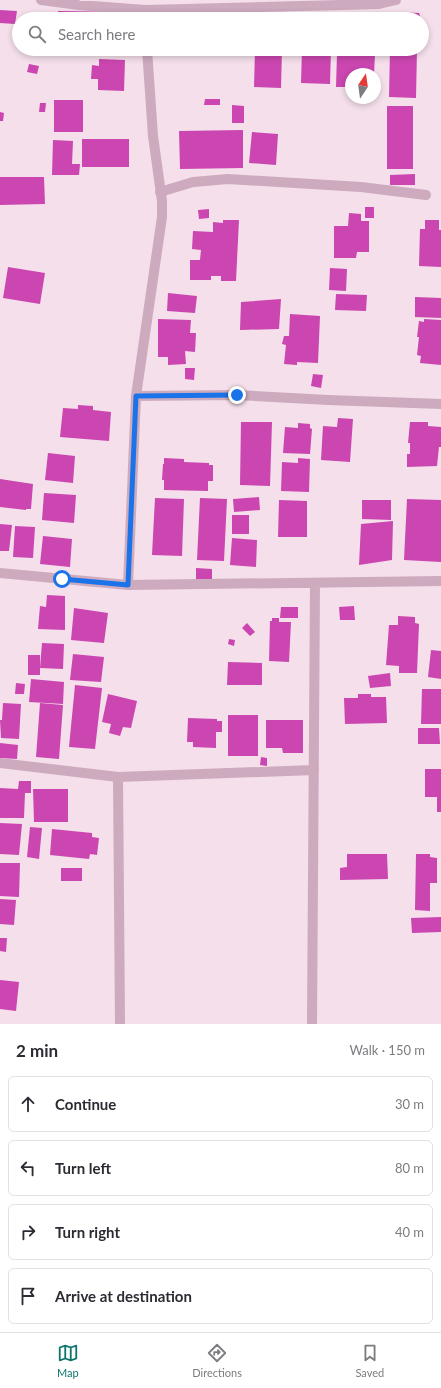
<!DOCTYPE html>
<html lang="en">
<head>
<meta charset="utf-8">
<style>
	:root { --surface:#fff; --page:#f2f2f3; --text:#2b2b33; --muted:#7c7c81; --line:#e1e1e2; --accent:#0f766e }
	body { margin:0; font-family:Lato,sans-serif; background:var(--page); color:var(--text) }
	.compass { position:absolute; left:345px; top:68px; width:36px; height:36px; border-radius:50%; background:var(--surface); box-shadow:0 2px 6px #0003; rotate:13deg }
	.stop { position:absolute; width:12px; height:12px; margin:-9px; border:3px solid #1a73e8; border-radius:50%; background:#fff }
	.stop.end { background:#1a73e8; border-color:#fff; box-shadow:0 1px 4px #0008 }
	.list { margin:0; padding:0; list-style:none }
	h2 { display:flex; justify-content:space-between; align-items:center; height:52px; margin:0; padding:0 16px; font-size:17px }
	h2 small { font-size:13px; font-weight:400; color:var(--muted) }
	.list li { display:grid; grid-template-columns:26px 1fr auto; gap:12px; align-items:center; box-sizing:border-box; height:56px; margin:0 8px 8px; padding:0 8px; border:1px solid var(--line); border-radius:6px }
	.list b { display:block; font-size:15px; white-space:nowrap }
	.list em { font-size:13px; font-style:normal; color:var(--muted) }
	.icon { flex:none; width:22px; height:22px; fill:none; stroke:currentColor; stroke-width:2; stroke-linecap:round; stroke-linejoin:round }
	.map { position:relative; flex:none; width:441px; height:1024px; overflow:hidden }
	.search { position:absolute; background:var(--surface); box-shadow:0 2px 6px #0003; left:12px; right:12px; top:12px; height:44px; display:flex; align-items:center; gap:10px; box-sizing:border-box; padding:0 14px; border-radius:22px; color:var(--muted); font-size:15px }
	.sheet { height:308px; background:var(--surface) }
	nav { display:flex; justify-content:space-around; align-items:center; box-sizing:border-box; height:56px; border-top:1px solid var(--line); background:var(--surface); font-size:11px; color:var(--muted) }
	nav a { display:grid; justify-items:center; gap:2px }
	nav .on { color:var(--accent) }
	.map>svg:first-child { display:block }
	.building { fill:#cb46b0 }
	.lines { fill:none; stroke-linecap:round; stroke-linejoin:round }
	.minor { stroke:#cdaabe; stroke-width:10 }
	.route { stroke:#1a73e8; stroke-width:5 }
</style>
</head>
<body>
<div class="map">
<svg width="441" height="1024" viewBox="0 0 441 1024">
	<rect width="100%" height="100%" fill="#f4dfea"/>
	<path class="building" d="M236,9L237,19H206L205,11Z
		M0,10L17,11L15,24L0,23Z
		M58,11L126,12L125,19H58Z
		M241,11H250L249,19H241Z
		M396,12L419,13L421,19H389V16H396Z
		M336,13H346V19H336Z
		M41,14H50V19H40Z
		M211,49H242V55H211Z
		M255,49H282L281,88L254,87Z
		M302,49H331L330,84L301,83Z
		M390,49H417L416,98L389,97Z
		M337,54L375,55L374,74H351V87H336Z
		M99,59L125,60L124,91L98,90V79H91L92,65L99,66Z
		M29,64L39,66L37,74L27,72Z
		M205,99H220V105H204Z
		M54,100H83V132H54Z
		M40,103H46L45,112H39Z
		M232,105L244,106V123H232Z
		M387,106H413V169H387Z
		M0,112L4,113L3,121H0Z
		M243,130V168L180,169L179,131Z
		M252,132L278,134L276,165L249,163Z
		M82,139H129V167H82Z
		M53,140L73,141L72,164H80L79,175H52Z
		M415,174V185H390V175Z
		M0,177H44L45,204L0,205Z
		M365,207H374V218H365Z
		M209,209V218L199,219L198,210Z
		M349,213L361,214V221H369V252H357L356,258H334V226H348Z
		M223,220H239L236,281H221V276H211V280H190V260H200L201,250L192,249L193,231L213,232V222L223,223Z
		M425,220H439V230H441V267L419,266L420,229H425Z
		M8,267L45,273L40,304L3,298Z
		M330,268L347,269L346,291L329,290Z
		M168,293L197,296L195,313L167,311Z
		M336,294L367,295L366,311L335,310Z
		M415,297L441,298V318L415,317Z
		M281,299L279,329L240,330L241,302Z
		M290,314L320,316L318,363L297,362V365L284,364L286,345L282,344L284,336H289Z
		M158,319L191,320L190,333H196L195,352L185,351L186,364L168,365V357H158Z
		M424,319L441,320V365L420,363L421,356L417,355L419,337H417L419,321L424,322Z
		M185,368H195L194,380L185,379Z
		M313,374L323,375L321,388L311,386Z
		M78,405L93,406V410L111,412L109,441L60,437L63,408L78,409Z
		M338,418L353,419L350,462L321,460L323,426L337,427Z
		M241,422H272L270,486L240,485Z
		M410,422H428V426L441,427V447H439L437,466L407,467V454H410V443H408Z
		M298,423L310,424V428L312,429L310,454L283,453L285,427L298,428Z
		M48,453L75,456L73,483L45,480Z
		M164,458L184,459V462L209,463V465H213V481H208V491L164,490V480H162L163,464H164Z
		M298,458L310,459L309,492L281,491L282,462L298,463Z
		M0,479L33,484L31,509H26V510L0,507Z
		M44,493L76,495L74,523L42,520Z
		M259,497L260,510L234,512L233,499Z
		M155,498L184,499L182,556L152,555Z
		M200,498L227,499L224,561L197,560Z
		M407,499L441,500V562L404,560Z
		M279,500L307,501V537H278Z
		M362,500H391V520L362,519Z
		M232,515H249V534H232Z
		M393,521L392,560L359,565L361,524Z
		M0,524L12,525L9,551H0Z
		M15,526L35,527L33,558L13,557Z
		M43,536L72,539L70,567L40,564Z
		M232,538L257,540L256,567L230,565Z
		M196,568L212,569V581L196,580Z
		M47,595L65,596V630L38,629L40,606L46,607Z
		M354,606L355,620H340L339,607Z
		M281,607H298V618H280Z
		M74,608L108,613L104,643L71,640Z
		M398,616L415,617V623L419,624L417,673H399V666L386,665L389,625H398Z
		M272,618H279V622H291L289,662L269,661L270,621H272Z
		M247,623L255,632L250,636L242,628Z
		M229,639L235,640L234,646L228,644Z
		M42,643L64,644L63,669L40,668Z
		M431,650L441,651V679L428,677Z
		M73,654L104,657L101,682L70,680Z
		M28,655H40V675H28Z
		M228,662L262,663V685H227Z
		M390,673L391,686L370,688L368,676Z
		M31,679L64,682L63,704L29,702Z
		M16,683L25,684L24,694H15Z
		M75,685L102,688L95,749L69,747Z
		M422,689H441V724H421Z
		M108,694L137,701L131,728L123,727L120,736L109,733L111,724L102,722Z
		M358,694H371V697H386L387,723L345,724L344,698H358Z
		M3,703L21,704L19,739L1,738L0,720H2Z
		M40,703L63,705L59,759L36,757Z
		M228,715H258V756H228Z
		M188,718L217,719V721H222V732H216V748L193,747V742H187Z
		M266,720H303V753H283L282,748H266Z
		M418,728H439L440,744H418Z
		M0,743L18,745L17,759L0,758Z
		M261,757L267,758V766L260,765Z
		M425,769H441V812H437V797H425Z
		M19,781H31V793H25L24,818H0V788L18,789Z
		M33,789H68V822H34Z
		M0,823L22,824L19,855L0,854Z
		M30,827L42,828L39,859L27,857Z
		M52,829L92,833V837L99,838L97,855L90,854L89,859L50,855Z
		M347,854H387L388,879L340,880V868L347,867Z
		M416,854H430V857L437,858V883H430V911L415,910Z
		M0,863H20L19,897L0,896Z
		M61,868H82V881H61Z
		M0,899L16,900L14,925L0,924Z
		M441,917V932L412,933L411,918Z
		M0,938H7L6,952L0,951Z
		M0,980L19,982L16,1011L0,1009Z"/>
	<g class="lines">
		<path class="minor" d="M41,0L79,5L145,10L379,4L396,0
			M160,192L193,182L228,179L361,187L426,195
			M136,396L237,395L328,400L441,404
			M0,573L128,585L441,581
			M128,585L136,396L162,217V201L153,136L147,49
			M0,763L118,777L314,770
			M118,777L120,1024
			M312,1024L315,583"/>
	</g>
	<g class="lines">
		<path class="route" d="M62,579L128,585L136,396L237,395"/>
	</g>
</svg>
<svg class="compass" viewBox="-18 -18 36 36"><path d="M0-13l5 13h-10z" fill="#e53935"/><path d="M0 13l5-13h-10z" fill="#7c7c81"/></svg>
<div class="stop" style="left:62px;top:579px"></div>
<div class="stop end" style="left:237px;top:395px"></div>
<div class="search"><svg class="icon" aria-label="search" viewBox="0 0 24 24"><circle cx="10" cy="10" r="6"/><path d="M15 15l6 6"/></svg>Search here</div>
</div>
<section class="sheet">
<h2>2 min<small>Walk · 150 m</small></h2>
<ul class="list">
<li><svg class="icon" aria-label="ahead" viewBox="0 0 24 24"><path d="M12 20V5M6 11l6-6 6 6"/></svg><div><b>Continue</b></div><em>30 m</em></li>
<li><svg class="icon" aria-label="left" viewBox="0 0 24 24"><path d="M17 20v-9H6M10 6l-5 5 5 5"/></svg><div><b>Turn left</b></div><em>80 m</em></li>
<li><svg class="icon" aria-label="right" viewBox="0 0 24 24"><path d="M7 20v-9h11M14 6l5 5-5 5"/></svg><div><b>Turn right</b></div><em>40 m</em></li>
<li><svg class="icon" aria-label="arrive" viewBox="0 0 24 24"><path d="M6 21V4h12l-3 4 3 4H6"/></svg><div><b>Arrive at destination</b></div></li>
</ul>
</section>
<nav>
<a class="on"><svg class="icon" aria-label="map" viewBox="0 0 24 24"><path d="M3 6l6-2 6 2 6-2v14l-6 2-6-2-6 2zM9 4v14M15 6v14"/></svg>Map</a>
<a><svg class="icon" aria-label="directions" viewBox="0 0 24 24"><path d="M12 3l9 9-9 9-9-9zM9 14v-3h6M13 9l2 2-2 2"/></svg>Directions</a>
<a><svg class="icon" aria-label="saved" viewBox="0 0 24 24"><path d="M7 4h10v16l-5-4-5 4z"/></svg>Saved</a>
</nav>
</body>
</html>
